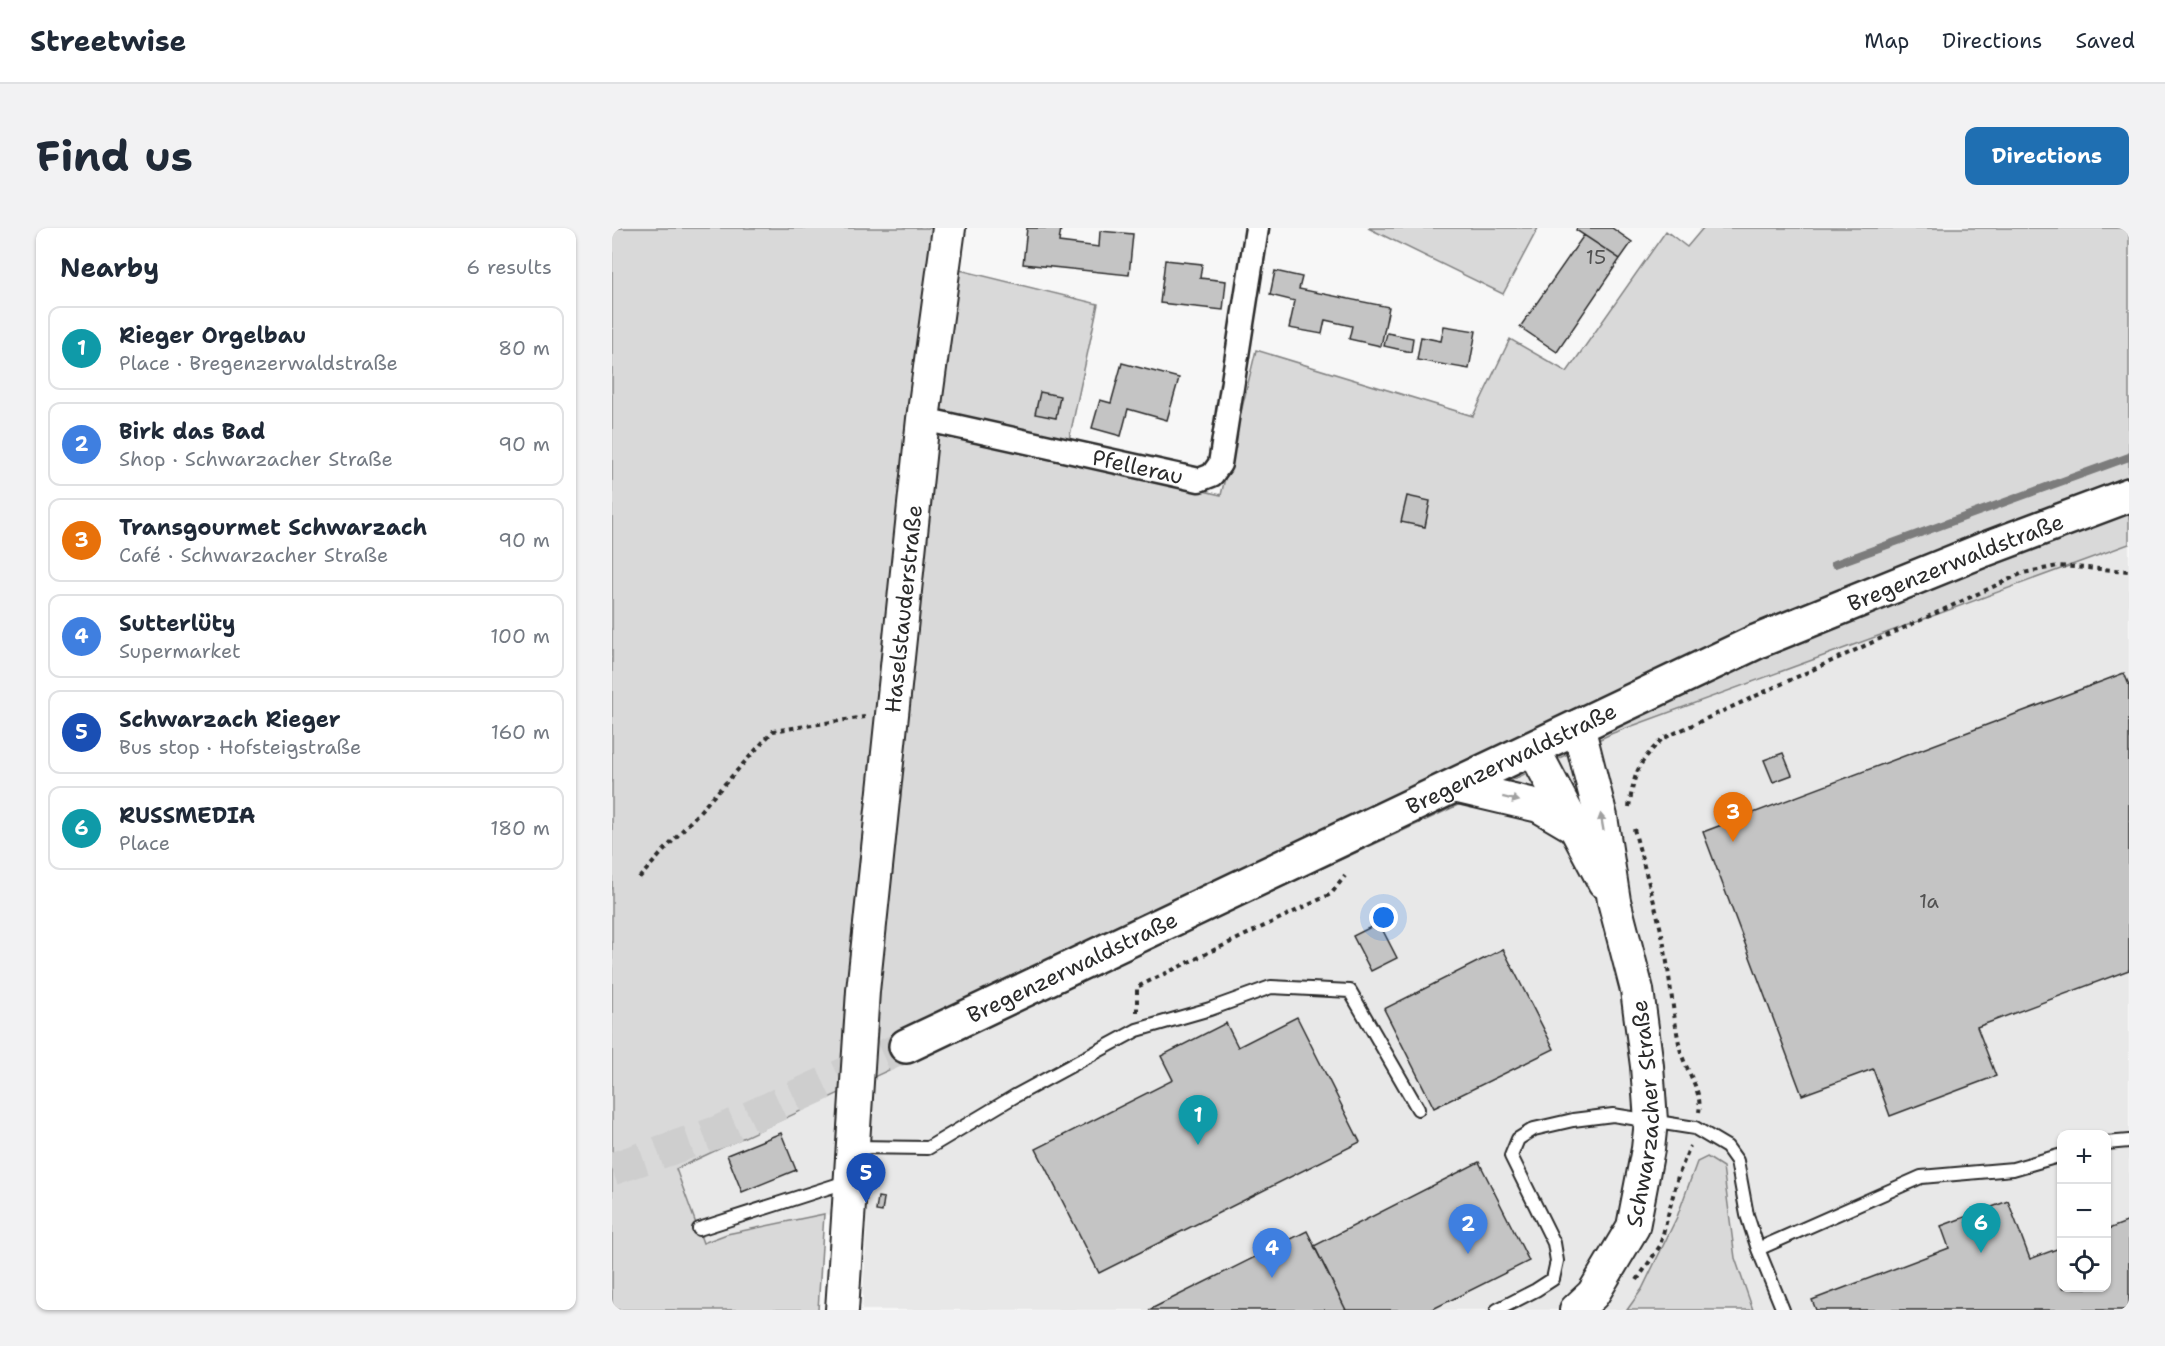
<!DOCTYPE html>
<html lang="en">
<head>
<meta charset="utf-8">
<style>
	:root { --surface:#fff; --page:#f2f2f3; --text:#1f2937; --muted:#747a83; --line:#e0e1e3; --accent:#1f6fb2 }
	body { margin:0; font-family:"Shantell Sans",sans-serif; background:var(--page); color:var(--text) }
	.controls { position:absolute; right:18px; bottom:18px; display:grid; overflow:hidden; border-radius:12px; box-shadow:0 2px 4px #0004 }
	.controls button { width:54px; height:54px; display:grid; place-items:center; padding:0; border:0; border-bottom:2px solid var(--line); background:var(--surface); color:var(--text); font:30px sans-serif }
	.you { position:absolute; left:772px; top:690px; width:21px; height:21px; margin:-15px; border:4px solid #fff; border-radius:50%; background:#1a73e8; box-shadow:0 0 0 9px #1a73e833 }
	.badge { display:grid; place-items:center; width:39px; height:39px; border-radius:50%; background:var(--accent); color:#fff; font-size:20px; font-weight:700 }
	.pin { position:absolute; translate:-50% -50px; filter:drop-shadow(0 2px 3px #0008) }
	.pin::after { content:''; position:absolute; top:32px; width:21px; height:18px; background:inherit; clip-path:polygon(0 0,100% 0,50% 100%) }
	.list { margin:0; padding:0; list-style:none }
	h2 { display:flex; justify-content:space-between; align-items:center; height:78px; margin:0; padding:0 24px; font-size:26px }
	h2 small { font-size:20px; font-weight:400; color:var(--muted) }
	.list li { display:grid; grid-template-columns:39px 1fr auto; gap:18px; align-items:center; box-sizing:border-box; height:84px; margin:0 12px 12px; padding:0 12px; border:2px solid var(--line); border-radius:12px }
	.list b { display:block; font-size:22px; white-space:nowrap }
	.list p { margin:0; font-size:20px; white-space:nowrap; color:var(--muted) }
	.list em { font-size:20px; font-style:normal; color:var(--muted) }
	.icon { flex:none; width:33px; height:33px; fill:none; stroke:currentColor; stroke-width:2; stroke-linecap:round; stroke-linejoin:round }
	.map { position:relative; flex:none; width:1517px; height:1082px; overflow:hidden; border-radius:12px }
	header { display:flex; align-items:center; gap:36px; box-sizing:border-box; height:84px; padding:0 30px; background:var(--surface); border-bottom:2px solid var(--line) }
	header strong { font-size:28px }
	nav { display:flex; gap:33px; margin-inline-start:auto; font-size:21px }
	.intro { display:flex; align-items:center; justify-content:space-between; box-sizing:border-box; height:144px; padding:0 36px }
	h1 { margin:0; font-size:42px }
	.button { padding:15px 27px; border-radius:12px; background:var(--accent); color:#fff; font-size:21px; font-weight:700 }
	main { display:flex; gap:36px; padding:0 36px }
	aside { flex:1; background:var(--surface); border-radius:12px; box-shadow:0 2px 4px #0004 }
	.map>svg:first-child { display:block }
	.built { fill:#e8e8e8; fill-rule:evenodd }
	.green { fill:#d9d9d9; stroke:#828282; stroke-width:1.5 }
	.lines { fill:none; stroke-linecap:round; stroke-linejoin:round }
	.stream { stroke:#7b7b7b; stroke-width:8 }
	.building { fill:#c4c4c4; stroke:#2b2b2b; stroke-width:1.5 }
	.primary-tunnel { stroke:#cecece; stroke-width:33; stroke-dasharray:33 16; stroke-linecap:butt }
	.service-casing { stroke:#2b2b2b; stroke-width:16 }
	.minor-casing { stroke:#2b2b2b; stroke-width:27 }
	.secondary-casing { stroke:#2b2b2b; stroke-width:36 }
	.primary-casing { stroke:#2b2b2b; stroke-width:38 }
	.path { stroke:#2b2b2b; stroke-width:4; stroke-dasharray:4.5 4.5; stroke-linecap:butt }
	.service { stroke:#fff; stroke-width:12 }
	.minor { stroke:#fff; stroke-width:22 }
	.secondary { stroke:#fff; stroke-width:32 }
	.primary { stroke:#fff; stroke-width:33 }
	.oneway { fill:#a0a0a0 }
	.labels { text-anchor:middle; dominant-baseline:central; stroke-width:6; stroke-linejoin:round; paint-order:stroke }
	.number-label { font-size:20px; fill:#515151 }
	.street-label { font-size:22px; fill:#2b2b2b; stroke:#fff }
</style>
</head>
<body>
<header>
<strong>Streetwise</strong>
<nav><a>Map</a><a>Directions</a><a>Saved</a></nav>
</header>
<div class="intro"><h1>Find us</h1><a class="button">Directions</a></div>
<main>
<aside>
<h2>Nearby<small>6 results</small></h2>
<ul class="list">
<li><span class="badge" style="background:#0f9aa8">1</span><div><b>Rieger Orgelbau</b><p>Place · Bregenzerwaldstraße</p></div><em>80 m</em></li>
<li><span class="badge" style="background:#3f7fe0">2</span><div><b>Birk das Bad</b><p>Shop · Schwarzacher Straße</p></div><em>90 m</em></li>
<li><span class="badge" style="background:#e8710a">3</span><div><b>Transgourmet Schwarzach</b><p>Café · Schwarzacher Straße</p></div><em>90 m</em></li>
<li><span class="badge" style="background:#3f7fe0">4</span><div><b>Sutterlüty</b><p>Supermarket</p></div><em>100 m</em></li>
<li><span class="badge" style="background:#1a4fb4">5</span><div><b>Schwarzach Rieger</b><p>Bus stop · Hofsteigstraße</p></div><em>160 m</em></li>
<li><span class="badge" style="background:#0f9aa8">6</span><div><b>RUSSMEDIA</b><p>Place</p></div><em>180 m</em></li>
</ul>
</aside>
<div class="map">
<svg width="1517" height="1082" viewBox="0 0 1517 1082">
	<rect width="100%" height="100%" fill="#f7f7f7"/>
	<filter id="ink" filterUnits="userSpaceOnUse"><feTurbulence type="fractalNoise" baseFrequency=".0167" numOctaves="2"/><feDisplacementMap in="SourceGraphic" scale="12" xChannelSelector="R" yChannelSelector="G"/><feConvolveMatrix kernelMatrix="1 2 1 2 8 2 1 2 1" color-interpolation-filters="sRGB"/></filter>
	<g filter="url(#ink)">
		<path class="built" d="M1517,316V1082H250L255,994L212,986L115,1006L91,1015L64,941L1001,505ZM1450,906H1494V1060H1450Z"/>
		<path class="green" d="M0,0H328L323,36L486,76L453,231L609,267L644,122L861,188L898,111L955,144L1054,3L1075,19L1091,0H1517V316L1001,505L64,941L91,1015L115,1006L212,986L206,1082H0Z
			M756,0H926L891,66Z
			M1095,929L1111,939L1123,1030L1141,1082H1015L1030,1061L1065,989L1085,934Z"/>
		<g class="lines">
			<path class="stream" d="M1223,336L1517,229"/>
		</g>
		<path class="building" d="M415,0H449L447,14L487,19L488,3L521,6L517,47L411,36Z
			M965,0H1000L1020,14L1008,31L964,2Z
			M972,7L1008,31L945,124L908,99Z
			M553,32L590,36L588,50L614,53L611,82L548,75Z
			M663,43L690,49L687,61L777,79L769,118L737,111L740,98L713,92L710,106L677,100L683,73L658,67Z
			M832,98L864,103L857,141L805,132L809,109L829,113Z
			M775,105L801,110L799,124L772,118Z
			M510,135L567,150L555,192L516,181L509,208L480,200L488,172L499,175Z
			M428,164L448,168L444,190L423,186Z
			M795,268L818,273L813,299L789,294Z
			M1512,445L1517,457V742L1365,799L1384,848L1278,888L1261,841L1190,867L1091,604Z
			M1171,525L1180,547L1161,554L1152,532Z
			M767,695L785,730L759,743L741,708Z
			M891,721L942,821L822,880L772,781Z
			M685,789L748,914L487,1045L424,921L561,852L549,828L614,795L626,819Z
			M169,905L184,942L130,964L115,927Z
			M867,934L917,1033L819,1082H734L702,1018Z
			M266,969L272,970L270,984L264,983Z
			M1396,973L1418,1031L1450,1019V1060H1494V1002L1517,993V1082H1204L1200,1072L1337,1020L1329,998Z
			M695,1003L734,1082H537Z"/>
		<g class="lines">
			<path class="primary-tunnel" d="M0,941L106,904L294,818"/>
			<defs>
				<path id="service" d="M1494,915L1517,913
					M242,919L316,920L403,868L525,802L598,781L659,759L738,763L806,881
					M87,1001L237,953
					M885,1082L924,1062L941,1051L945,1033L942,1015L899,928L906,911L922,901L961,892L1001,887L1083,900L1115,919L1125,933L1135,987L1146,1021
					M1171,1082L1146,1021L1309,949L1401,941L1450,927"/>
				<g id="minor">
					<path id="s1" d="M311,191L587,252L600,247L608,236L645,0"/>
				</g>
				<g id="secondary">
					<path d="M921,520L992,654"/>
					<path d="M842,558L927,578L961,598"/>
					<path id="s2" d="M230,1082L251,763L311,191L337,0"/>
					<path id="s3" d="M964,1082L981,1066L1021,999L1036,921L1039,893L1035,838L1025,762L1002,673L989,589L966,498"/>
				</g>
				<g id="primary">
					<path id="s4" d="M294,818L1146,413L1371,322L1517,267"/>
				</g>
			</defs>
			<use href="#service" class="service-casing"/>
			<use href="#minor" class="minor-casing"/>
			<use href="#secondary" class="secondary-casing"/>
			<use href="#primary" class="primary-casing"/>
			<path class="path" d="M1017,579C1023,544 1024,538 1050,511L1411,345L1446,338L1517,343
				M1022,601C1031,636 1042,671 1050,707C1058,744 1060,783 1068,820C1072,841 1091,862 1087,884
				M27,650L161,503L253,489
				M525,784V759L719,666L733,648
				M1025,1052L1048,1018L1066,948L1078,918"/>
			<use href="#service" class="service"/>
			<use href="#minor" class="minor"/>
			<use href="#secondary" class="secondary"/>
			<use href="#primary" class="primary"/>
		</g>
		<defs><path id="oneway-solid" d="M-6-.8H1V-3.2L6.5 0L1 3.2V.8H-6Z" transform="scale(1.5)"/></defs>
		<g class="oneway">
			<use href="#oneway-solid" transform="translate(899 571) rotate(14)"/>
			<use href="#oneway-solid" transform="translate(990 594) rotate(-100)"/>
		</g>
	</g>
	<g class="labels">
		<g class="number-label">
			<text x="984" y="29">15</text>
			<text x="1317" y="673">1a</text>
		</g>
		<g class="street-label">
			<text stroke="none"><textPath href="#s1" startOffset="220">Pfellerau</textPath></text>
			<text stroke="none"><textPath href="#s4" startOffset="1156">Bregenzerwaldstraße</textPath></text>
			<text stroke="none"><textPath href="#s2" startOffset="704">Haselstauderstraße</textPath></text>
			<text stroke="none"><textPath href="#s4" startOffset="670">Bregenzerwaldstraße</textPath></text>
			<text stroke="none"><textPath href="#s4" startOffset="184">Bregenzerwaldstraße</textPath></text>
			<text stroke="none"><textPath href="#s3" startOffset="216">Schwarzacher Straße</textPath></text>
		</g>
	</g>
</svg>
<div class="controls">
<button>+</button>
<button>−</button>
<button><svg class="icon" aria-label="locate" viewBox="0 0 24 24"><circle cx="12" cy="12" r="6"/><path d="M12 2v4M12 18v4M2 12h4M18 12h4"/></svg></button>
</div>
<div class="you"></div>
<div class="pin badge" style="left:586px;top:917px;background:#0f9aa8">1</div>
<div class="pin badge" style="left:856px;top:1026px;background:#3f7fe0">2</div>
<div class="pin badge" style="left:1121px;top:614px;background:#e8710a">3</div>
<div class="pin badge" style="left:660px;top:1050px;background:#3f7fe0">4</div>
<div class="pin badge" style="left:254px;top:975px;background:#1a4fb4">5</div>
<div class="pin badge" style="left:1369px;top:1025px;background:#0f9aa8">6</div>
</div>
</main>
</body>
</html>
